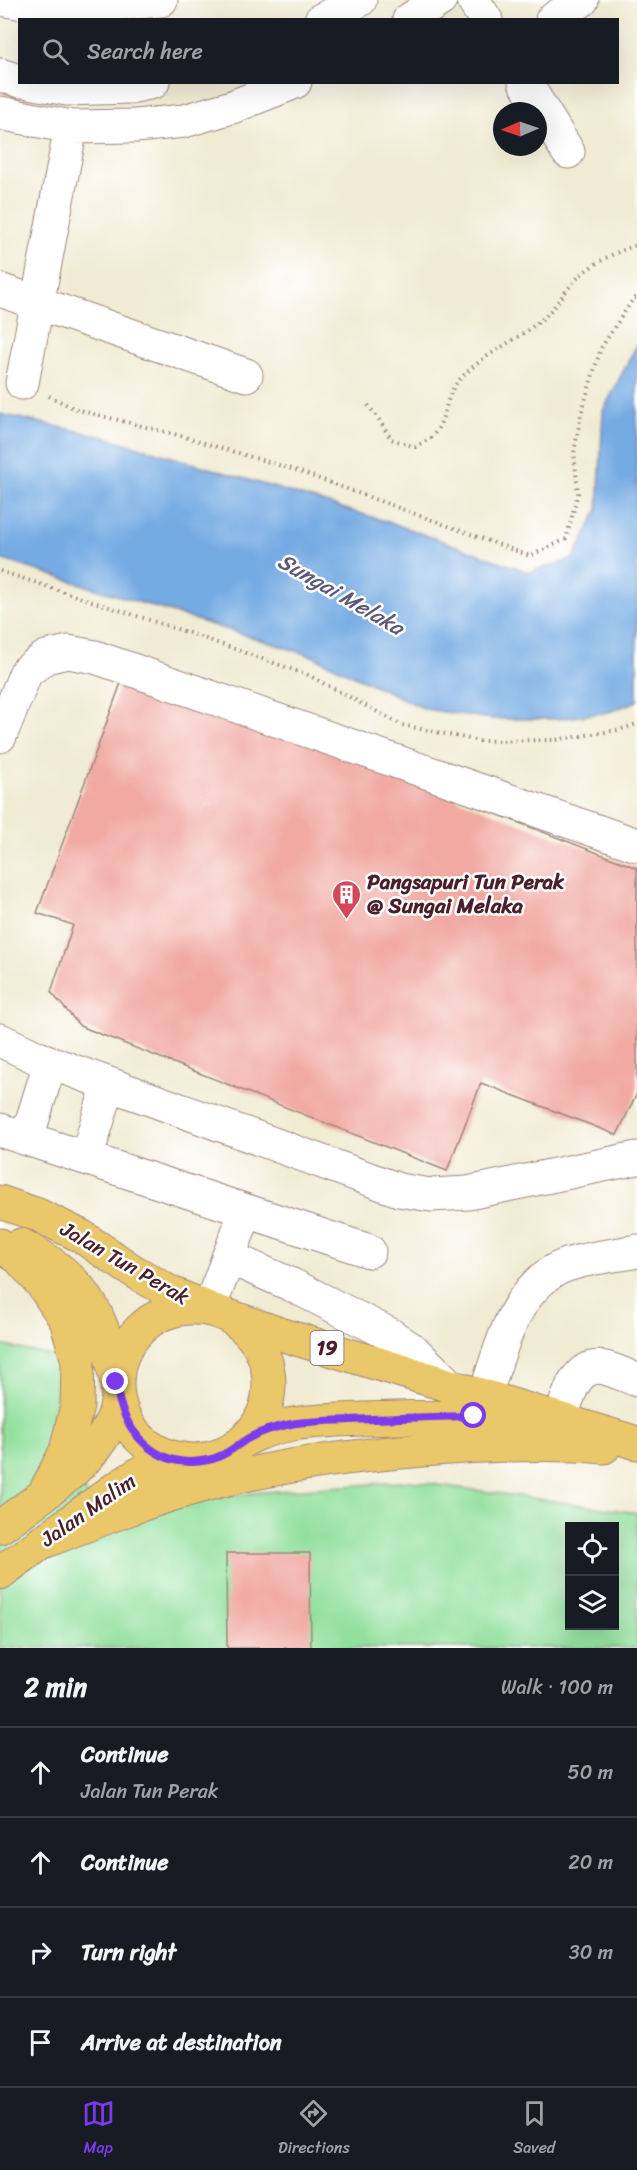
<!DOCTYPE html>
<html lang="en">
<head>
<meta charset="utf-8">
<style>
	:root { --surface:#171b24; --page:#242831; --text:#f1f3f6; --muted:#9ea1a6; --line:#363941; --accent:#7c3aed }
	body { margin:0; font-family:Sriracha,sans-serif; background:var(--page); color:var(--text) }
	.controls { position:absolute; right:18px; bottom:18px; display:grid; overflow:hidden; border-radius:0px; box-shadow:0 6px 24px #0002 }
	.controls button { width:54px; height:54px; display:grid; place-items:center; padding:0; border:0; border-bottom:2px solid var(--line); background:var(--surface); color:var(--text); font:30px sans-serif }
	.compass { position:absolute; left:493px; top:102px; width:54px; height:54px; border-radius:50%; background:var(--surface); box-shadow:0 6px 24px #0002; rotate:268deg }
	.stop { position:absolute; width:18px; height:18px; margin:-14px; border:4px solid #7c3aed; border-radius:50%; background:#fff }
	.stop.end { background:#7c3aed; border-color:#fff; box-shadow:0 2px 6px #0008 }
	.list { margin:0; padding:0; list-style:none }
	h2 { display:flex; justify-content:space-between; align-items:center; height:78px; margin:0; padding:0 24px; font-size:26px }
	h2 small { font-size:20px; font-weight:400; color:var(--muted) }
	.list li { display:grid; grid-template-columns:39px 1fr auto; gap:18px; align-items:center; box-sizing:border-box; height:90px; padding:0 24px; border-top:2px solid var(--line) }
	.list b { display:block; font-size:22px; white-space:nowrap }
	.list p { margin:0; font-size:20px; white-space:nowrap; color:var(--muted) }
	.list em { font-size:20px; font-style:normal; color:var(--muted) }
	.icon { flex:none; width:33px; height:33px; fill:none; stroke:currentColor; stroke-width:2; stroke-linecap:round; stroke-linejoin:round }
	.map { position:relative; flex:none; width:637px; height:1648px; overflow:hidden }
	.search { position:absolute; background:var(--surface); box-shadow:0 6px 24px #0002; left:18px; right:18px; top:18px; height:66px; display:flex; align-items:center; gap:15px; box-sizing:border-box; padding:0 21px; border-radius:0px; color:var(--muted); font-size:22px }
	.sheet { height:438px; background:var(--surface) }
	nav { display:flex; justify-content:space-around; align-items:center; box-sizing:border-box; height:84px; border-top:2px solid var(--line); background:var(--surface); font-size:16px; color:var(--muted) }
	nav a { display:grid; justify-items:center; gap:3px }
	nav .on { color:var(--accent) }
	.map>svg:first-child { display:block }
	.green { fill:#93e09d; stroke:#6e8064; stroke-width:1.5; fill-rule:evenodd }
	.water { fill:#75abe3; stroke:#606587; stroke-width:1.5 }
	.building { fill:#f1a9a2 }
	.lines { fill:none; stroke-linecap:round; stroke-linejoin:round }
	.minor-casing { stroke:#9d857e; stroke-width:35 }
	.major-casing { stroke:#9d857e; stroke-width:35 }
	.path { stroke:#9d857e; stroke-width:4; stroke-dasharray:1.5 4.5; stroke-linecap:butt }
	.minor { stroke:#fff; stroke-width:33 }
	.major { stroke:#eac769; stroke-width:33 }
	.route { stroke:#7c3aed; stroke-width:8 }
	.labels { text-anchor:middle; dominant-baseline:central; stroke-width:5; stroke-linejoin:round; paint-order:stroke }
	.shield { fill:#fff; stroke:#80626b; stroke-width:1.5 }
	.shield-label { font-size:20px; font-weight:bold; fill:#4a1f2b }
	.poi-label { font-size:21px; font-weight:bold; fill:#4a1f2b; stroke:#fff; text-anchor:start }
	.street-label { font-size:21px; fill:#4a1f2b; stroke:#fff }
	.water-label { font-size:22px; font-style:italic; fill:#5b5775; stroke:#fff }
</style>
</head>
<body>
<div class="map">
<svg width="637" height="1648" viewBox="0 0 637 1648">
	<rect width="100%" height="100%" fill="#fff"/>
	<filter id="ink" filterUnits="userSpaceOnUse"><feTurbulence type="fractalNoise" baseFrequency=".0167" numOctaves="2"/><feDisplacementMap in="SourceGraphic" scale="12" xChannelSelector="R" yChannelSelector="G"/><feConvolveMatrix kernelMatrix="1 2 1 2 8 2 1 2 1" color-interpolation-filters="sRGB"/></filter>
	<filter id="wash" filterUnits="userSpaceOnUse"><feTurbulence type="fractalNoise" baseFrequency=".008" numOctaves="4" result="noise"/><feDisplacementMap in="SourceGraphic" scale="24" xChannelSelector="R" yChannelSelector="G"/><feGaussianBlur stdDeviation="1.35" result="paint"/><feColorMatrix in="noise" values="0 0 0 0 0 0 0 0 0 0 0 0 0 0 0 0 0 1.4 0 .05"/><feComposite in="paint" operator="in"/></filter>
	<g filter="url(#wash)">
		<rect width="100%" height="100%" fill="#f0ebd2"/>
		<path class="green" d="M0,1345L78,1361L66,1451L92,1505L411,1481L637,1513V1648H0ZM570,1526H614V1626H570Z"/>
		<path class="water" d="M637,344V701L609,712L558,719H492L425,709L312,656L0,559V414L105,437L249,480L395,524L529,572L573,559L598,509L603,411Z"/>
		<g id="blocks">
			<path class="building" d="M125,672L637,868V1093L617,1135L481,1083L447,1171L80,1026L51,992L73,925L37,913Z
				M226,1553H310L311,1648H227Z"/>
		</g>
	</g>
	<g filter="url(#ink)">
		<use href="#blocks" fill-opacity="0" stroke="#9d857e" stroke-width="1.5"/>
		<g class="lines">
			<defs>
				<path id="minor" d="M6,0L58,9L161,0
					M473,0L486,20
					M321,20L360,0
					M409,20L440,0
					M552,20L582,0
					M0,75L20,81
					M29,82L67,89L129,87L153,82
					M525,82L568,152
					M0,113L71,127L136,126L184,121L232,107L295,82
					M0,290L246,375
					M22,383L71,127
					M0,736L26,672L46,657L68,652L95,657L637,845
					M0,1040L38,1058L399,1190L431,1195L468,1193L637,1158
					M0,1130L369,1251
					M27,1138L50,1063
					M86,1158L109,1084
					M228,1257L292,1285L389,1334L414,1351L447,1383
					M209,1309L246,1211
					M485,1395C500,1352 511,1298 552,1272C572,1259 613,1256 637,1251
					M560,1420C568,1398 574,1362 605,1368C616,1371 627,1376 637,1380"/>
				<path id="major" d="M0,1202L38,1215L81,1236L130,1269L171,1293L209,1309L277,1333L637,1443
					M0,1245L19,1258L42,1284L66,1320L78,1361L77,1406L66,1451L44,1494
					M21,1245C84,1277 103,1313 116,1380
					M117 1384a76 76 0 1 1 152 0a76 76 0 1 1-152 0Z
					M249,1438C283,1420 324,1421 362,1419C414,1417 467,1416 519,1418
					M0,1527C39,1497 90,1468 111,1422C115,1415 116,1407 118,1399
					M41,1543C96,1521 151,1499 208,1484C278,1465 350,1456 423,1450C483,1445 544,1442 604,1447
					M0,1573L115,1489L145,1470L166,1463L184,1461"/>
			</defs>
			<use href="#minor" class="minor-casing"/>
			<use href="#major" class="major-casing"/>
			<path class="path" d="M49,396L78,410L178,435L298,471L530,556L566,539L578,493L574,453L581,414L601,348L633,299L637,297
				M368,405L378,418L391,439L415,447C421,443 430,440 434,434C446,420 445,399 456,384C477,357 515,342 541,320C557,307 567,286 584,272C600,260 618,251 637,245
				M0,571L189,633L308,675L402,725L479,741L555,740L618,730L637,724"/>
			<use href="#minor" class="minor"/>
			<use href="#major" class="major"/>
		</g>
	</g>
	<g class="lines" filter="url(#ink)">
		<path class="route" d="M116,1382C121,1430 155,1471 208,1460C223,1457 235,1447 247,1439C260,1431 276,1427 291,1424C310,1421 330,1421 350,1420C391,1418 433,1417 474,1416"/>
	</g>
	<defs>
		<symbol id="building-pin" viewBox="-11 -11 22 30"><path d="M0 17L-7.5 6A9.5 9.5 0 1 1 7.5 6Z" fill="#d1495b" stroke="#fff"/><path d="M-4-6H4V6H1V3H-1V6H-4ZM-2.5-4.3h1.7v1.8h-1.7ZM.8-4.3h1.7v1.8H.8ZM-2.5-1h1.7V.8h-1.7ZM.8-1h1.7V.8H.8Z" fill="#fff"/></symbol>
	</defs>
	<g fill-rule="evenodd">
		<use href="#building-pin" x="330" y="878" width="33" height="45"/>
	</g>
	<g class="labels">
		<rect class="shield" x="310.5" y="1331" width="33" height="34" rx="4.5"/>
		<g class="shield-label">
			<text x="327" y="1348">19</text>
		</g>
		<g class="poi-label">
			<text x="367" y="882">Pangsapuri Tun Perak<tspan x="367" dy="24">@ Sungai Melaka</tspan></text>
		</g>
		<g class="street-label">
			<text transform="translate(125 1263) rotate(30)">Jalan Tun Perak</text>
			<text transform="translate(88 1510) rotate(-35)">Jalan Malim</text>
		</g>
		<g class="water-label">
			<text transform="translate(341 594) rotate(30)">Sungai Melaka</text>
		</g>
	</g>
</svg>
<div class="controls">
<button><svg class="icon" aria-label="locate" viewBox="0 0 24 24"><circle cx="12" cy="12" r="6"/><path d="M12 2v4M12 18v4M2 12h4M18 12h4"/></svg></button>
<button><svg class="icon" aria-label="layers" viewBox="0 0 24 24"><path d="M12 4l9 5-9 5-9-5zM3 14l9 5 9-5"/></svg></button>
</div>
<svg class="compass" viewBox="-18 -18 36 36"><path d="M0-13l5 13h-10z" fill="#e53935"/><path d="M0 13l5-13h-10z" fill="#9ea1a6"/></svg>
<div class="stop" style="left:474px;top:1416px"></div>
<div class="stop end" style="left:116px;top:1382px"></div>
<div class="search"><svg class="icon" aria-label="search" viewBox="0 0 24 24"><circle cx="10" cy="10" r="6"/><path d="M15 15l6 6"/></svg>Search here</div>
</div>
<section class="sheet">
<h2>2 min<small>Walk · 100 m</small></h2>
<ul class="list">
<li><svg class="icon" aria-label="ahead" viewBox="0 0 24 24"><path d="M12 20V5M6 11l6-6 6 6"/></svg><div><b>Continue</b><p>Jalan Tun Perak</p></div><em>50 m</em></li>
<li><svg class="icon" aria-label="ahead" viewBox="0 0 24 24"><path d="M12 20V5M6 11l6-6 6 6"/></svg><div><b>Continue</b></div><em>20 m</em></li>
<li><svg class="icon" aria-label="right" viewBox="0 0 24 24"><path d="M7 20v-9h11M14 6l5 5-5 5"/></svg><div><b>Turn right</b></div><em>30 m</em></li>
<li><svg class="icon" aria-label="arrive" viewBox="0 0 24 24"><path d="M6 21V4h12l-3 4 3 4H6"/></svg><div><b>Arrive at destination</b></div></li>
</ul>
</section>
<nav>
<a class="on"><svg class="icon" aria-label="map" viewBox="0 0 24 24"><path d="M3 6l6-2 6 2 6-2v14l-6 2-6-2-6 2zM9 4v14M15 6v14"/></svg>Map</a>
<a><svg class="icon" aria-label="directions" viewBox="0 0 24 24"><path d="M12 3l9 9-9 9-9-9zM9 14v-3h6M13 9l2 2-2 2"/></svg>Directions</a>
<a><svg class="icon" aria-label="saved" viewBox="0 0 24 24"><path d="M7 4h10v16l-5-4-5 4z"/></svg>Saved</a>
</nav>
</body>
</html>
